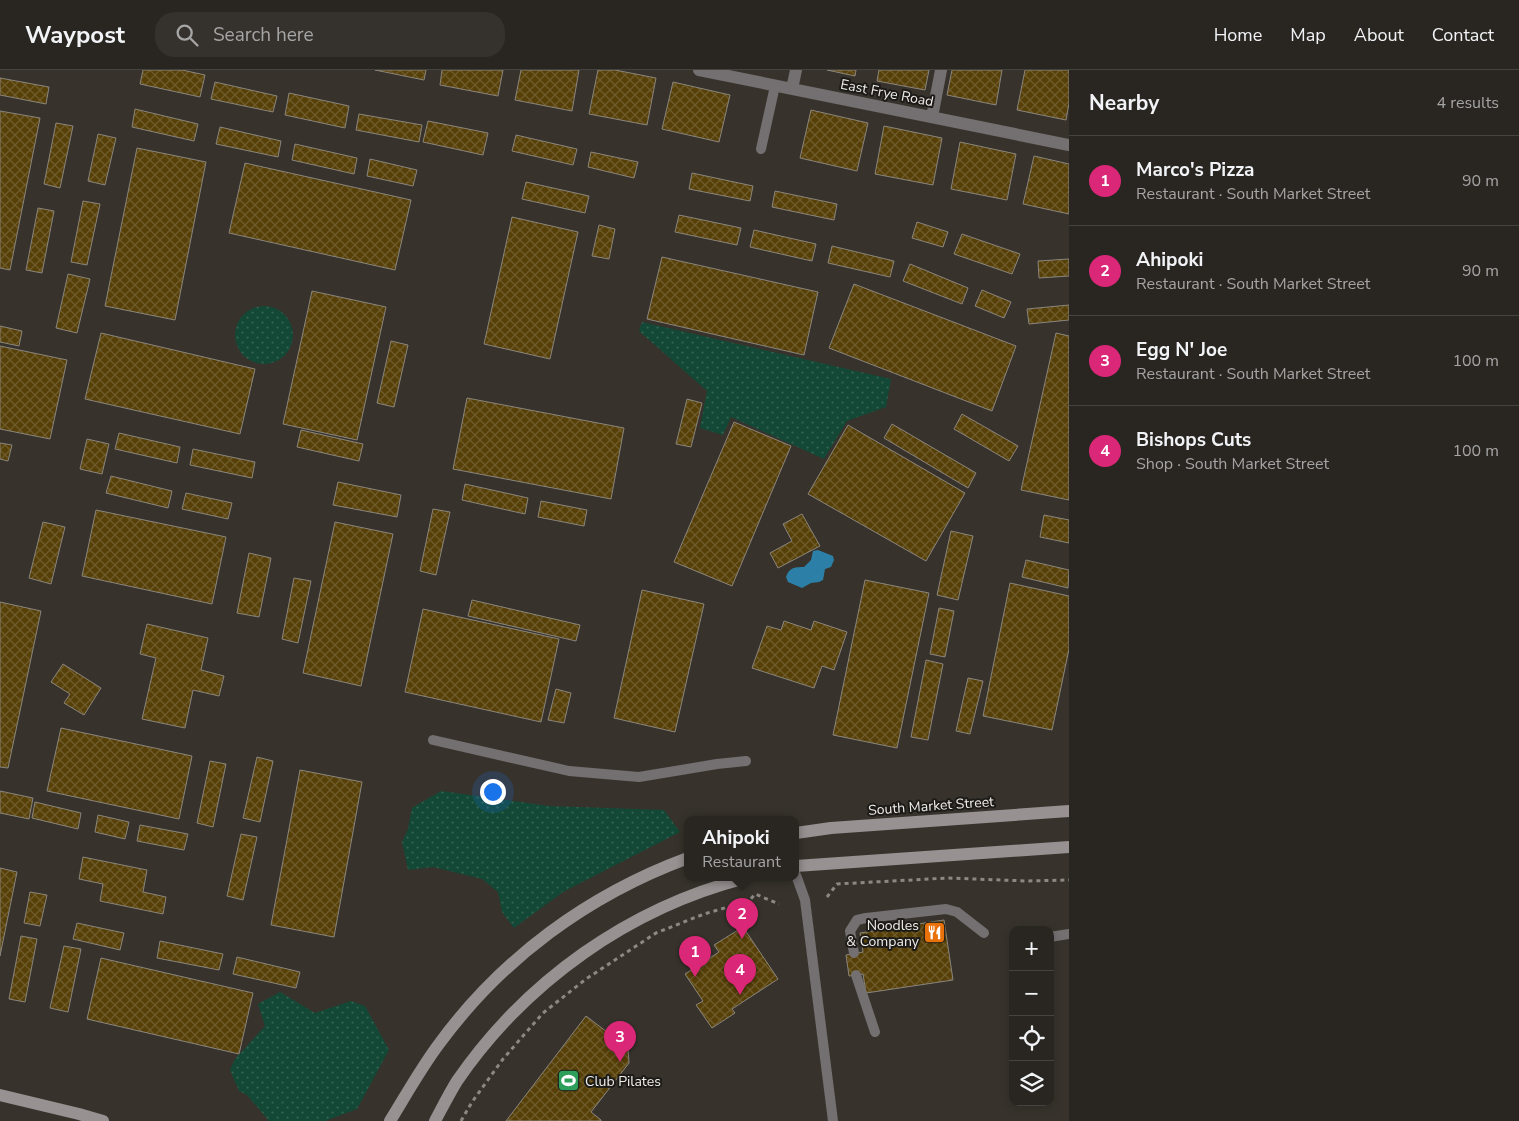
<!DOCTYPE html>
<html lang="en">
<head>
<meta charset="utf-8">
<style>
	:root { --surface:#292621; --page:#35322e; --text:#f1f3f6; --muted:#a5a5a5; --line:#45433f; --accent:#db2777 }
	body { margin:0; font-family:"Nunito Sans",sans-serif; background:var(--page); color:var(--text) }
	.controls { position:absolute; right:15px; bottom:15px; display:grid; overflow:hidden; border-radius:10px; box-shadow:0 2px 8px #0003 }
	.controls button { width:45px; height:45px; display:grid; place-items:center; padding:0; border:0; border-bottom:1px solid var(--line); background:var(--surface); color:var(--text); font:25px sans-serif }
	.you { position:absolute; left:492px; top:721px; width:18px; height:18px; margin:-12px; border:4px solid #fff; border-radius:50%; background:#1a73e8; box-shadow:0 0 0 8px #1a73e833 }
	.badge { display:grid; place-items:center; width:32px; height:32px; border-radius:50%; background:var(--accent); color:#fff; font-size:16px; font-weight:700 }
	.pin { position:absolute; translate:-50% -41px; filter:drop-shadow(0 1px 2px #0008) }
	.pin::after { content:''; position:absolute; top:26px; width:18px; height:15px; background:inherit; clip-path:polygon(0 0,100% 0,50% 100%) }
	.popup { position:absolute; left:684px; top:746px; width:115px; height:65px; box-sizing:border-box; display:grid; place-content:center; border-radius:10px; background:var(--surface); filter:drop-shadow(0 1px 4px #0005); font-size:16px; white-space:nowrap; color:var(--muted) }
	.popup b { font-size:19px; color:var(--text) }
	.popup::after { content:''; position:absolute; left:50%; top:100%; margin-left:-10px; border:10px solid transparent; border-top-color:var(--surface) }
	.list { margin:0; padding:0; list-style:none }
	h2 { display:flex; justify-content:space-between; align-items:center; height:65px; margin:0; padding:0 20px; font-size:21px }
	h2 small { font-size:16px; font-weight:400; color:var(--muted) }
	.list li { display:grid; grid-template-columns:32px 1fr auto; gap:15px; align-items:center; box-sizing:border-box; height:90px; padding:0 20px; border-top:1px solid var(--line) }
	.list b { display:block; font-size:19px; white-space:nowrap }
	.list p { margin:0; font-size:16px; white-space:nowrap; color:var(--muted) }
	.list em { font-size:16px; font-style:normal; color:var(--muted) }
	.icon { flex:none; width:28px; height:28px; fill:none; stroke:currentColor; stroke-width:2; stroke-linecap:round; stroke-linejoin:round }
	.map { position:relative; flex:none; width:1069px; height:1051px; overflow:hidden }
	header { display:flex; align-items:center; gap:30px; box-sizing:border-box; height:70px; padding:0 25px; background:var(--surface); border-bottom:1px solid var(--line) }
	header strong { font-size:24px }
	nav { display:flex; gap:28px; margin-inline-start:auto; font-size:18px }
	.search { width:350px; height:45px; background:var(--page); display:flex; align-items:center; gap:12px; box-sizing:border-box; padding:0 18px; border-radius:20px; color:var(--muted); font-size:19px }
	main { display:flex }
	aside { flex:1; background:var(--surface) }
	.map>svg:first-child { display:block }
	.park { fill:url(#park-dots) }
	.water { fill:#2c80a8 }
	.building { fill:url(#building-cross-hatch); stroke:#8a857d }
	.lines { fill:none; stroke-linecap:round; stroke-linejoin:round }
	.path { stroke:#8c8983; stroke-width:3; stroke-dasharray:4 4; stroke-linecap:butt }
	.lane { stroke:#746f70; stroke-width:10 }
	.street { stroke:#746f70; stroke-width:12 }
	.secondary { stroke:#989192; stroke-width:12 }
	.labels { text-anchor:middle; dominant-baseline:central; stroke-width:4; stroke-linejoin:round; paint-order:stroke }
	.street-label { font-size:14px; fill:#f0ede9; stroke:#1c1b18 }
	.poi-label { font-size:14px; fill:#f0ede9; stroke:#1c1b18; text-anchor:end }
</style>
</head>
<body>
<header>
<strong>Waypost</strong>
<div class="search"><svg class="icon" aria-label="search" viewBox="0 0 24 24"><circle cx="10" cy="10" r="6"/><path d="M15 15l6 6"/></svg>Search here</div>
<nav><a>Home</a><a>Map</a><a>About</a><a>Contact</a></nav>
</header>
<main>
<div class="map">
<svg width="1069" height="1051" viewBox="0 0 1069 1051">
	<defs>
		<pattern id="park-dots" width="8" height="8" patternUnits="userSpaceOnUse" patternTransform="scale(1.25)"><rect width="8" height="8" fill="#124835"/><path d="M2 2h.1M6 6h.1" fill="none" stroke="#356352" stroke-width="1.8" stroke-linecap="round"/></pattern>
		<pattern id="building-cross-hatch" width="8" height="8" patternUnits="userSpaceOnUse" patternTransform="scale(1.25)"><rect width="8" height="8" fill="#574008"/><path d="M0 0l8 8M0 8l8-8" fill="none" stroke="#6f5c2c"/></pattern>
	</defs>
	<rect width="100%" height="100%" fill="#37332c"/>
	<path class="park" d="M235 265a29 29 0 1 1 58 0a29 29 0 1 1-58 0Z
		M642,252L891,309L886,337L847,351L824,389L731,347L723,365L700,358L707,321L639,261Z
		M441,721L549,736L664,740L680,762L563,822L514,858L502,842L498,822L482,809L433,797L408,800L402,772L408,759L412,738Z
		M280,922L315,943L351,931L365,936L389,980L357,1039L325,1051H269L247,1025L239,1021L230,1000L235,989L265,956L258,934Z"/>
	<path class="water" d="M818,480L833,486L834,490L831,497L825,499L823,510L819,512L811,513L802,518L788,512L786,507C789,497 796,497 804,497L811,490L813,481Z"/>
	<path class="building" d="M143,0H182L205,5L200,27L140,14Z
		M375,0H426L424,10Z
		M442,0H503L498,26L440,15Z
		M521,0H579L572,41L515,30Z
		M598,0H615L656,8L647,55L589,44Z
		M827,0H856L855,6Z
		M879,0H929L925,20L877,11Z
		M952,0H1002L996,35L947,25Z
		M1025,0H1069V33L1066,50L1017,40Z
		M0,8L49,17L46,34L0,25Z
		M215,12L277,26L273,42L211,29Z
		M673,12L730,25L719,72L662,59Z
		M289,23L349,36L345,58L285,45Z
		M135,39L198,54L194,71L132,57Z
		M811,40L868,53L857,101L800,88Z
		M0,41L40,48L10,200L0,198Z
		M359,44L422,55L419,72L356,60Z
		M428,51L488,63L483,85L423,72Z
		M56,53L73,56L60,118L44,114Z
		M884,56L942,68L933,115L875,104Z
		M220,57L281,71L278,87L216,74Z
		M98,64L116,68L105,115L88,111Z
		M516,65L577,79L573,95L512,81Z
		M960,72L1016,84L1007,130L951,119Z
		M295,74L357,88L354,104L292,90Z
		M137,78L206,92L175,250L105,236Z
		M591,82L638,92L634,108L588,97Z
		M1034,86L1069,94V144L1023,134Z
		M370,89L417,100L413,116L367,106Z
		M245,93L411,130L395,200L229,163Z
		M692,103L753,116L750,131L689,119Z
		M526,112L589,126L585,143L522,129Z
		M775,121L837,134L834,150L772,137Z
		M83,131L100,134L87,195L71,192Z
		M38,138L54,141L42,203L26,200Z
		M679,145L741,158L737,175L675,162Z
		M512,147L578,162L550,289L484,274Z
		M917,152L948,162L943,177L912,168Z
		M599,155L615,159L609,189L592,186Z
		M754,160L816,174L812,191L750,177Z
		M962,164L1020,184L1012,204L954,184Z
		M832,176L894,191L890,207L828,193Z
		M662,187L818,222L804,285L647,249Z
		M1069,189V206L1039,208L1038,191Z
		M910,194L968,218L962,234L903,211Z
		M68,204L90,209L77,263L56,258Z
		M854,214L1016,276L992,341L829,278Z
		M982,220L1011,232L1004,248L975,236Z
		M312,221L386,237L357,370L283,354Z
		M1069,235V250L1029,254L1027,239Z
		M0,256L22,261L19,276L0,272Z
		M101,263L255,299L240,364L85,329Z
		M1056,263L1069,266V430L1021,420Z
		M391,271L408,275L394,337L377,333Z
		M0,276L67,290L50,369L0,359Z
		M467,328L624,358L611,429L453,399Z
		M687,329L702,333L691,377L676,374Z
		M962,344L1018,376L1009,391L954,359Z
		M734,352L791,376L732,516L674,492Z
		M892,354L976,403L968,418L884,368Z
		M848,355L965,423L926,491L808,424Z
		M301,360L363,374L359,391L297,377Z
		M119,363L180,377L177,393L115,379Z
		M87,369L109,374L102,404L80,399Z
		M0,373L12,375L8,391L0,389Z
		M193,379L255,392L252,408L190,395Z
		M111,406L172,421L168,438L106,423Z
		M338,412L401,425L397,447L333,435Z
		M465,414L528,428L525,444L462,430Z
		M186,423L232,433L228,449L182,439Z
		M541,431L587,440L584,456L538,447Z
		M433,439L450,442L436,505L420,501Z
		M96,440L226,467L212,534L82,506Z
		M802,444L820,476L778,498L770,483L792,471L783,454Z
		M1044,445L1069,450V473L1040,467Z
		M43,452L65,457L51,514L29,508Z
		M335,452L393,464L361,616L303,603Z
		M951,461L973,466L958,530L937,525Z
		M249,483L271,488L259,547L237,543Z
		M1026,490L1069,500L1068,518L1022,507Z
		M294,508L311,511L298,573L282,569Z
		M865,510L929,523L897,678L833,665Z
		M1010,513L1069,526V579L1052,660L983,646Z
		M642,520L704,534L675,662L614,648Z
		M472,530L580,555L576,571L468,546Z
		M0,532L41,541L8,698L0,697Z
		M939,538L954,541L945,587L930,584Z
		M423,539L559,569L541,652L405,622Z
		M784,551L811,560L814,551L847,562L834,600L822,596L814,618L752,598L767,556L781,560Z
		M147,554L208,568L201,600L224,606L219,626L193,620L185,658L142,649L156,588L140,584Z
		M926,590L943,594L928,670L911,667Z
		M63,594L101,618L84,645L64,633L70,624L51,612Z
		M968,608L983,611L970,664L956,661Z
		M556,619L571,623L564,653L548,650Z
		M61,658L192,686L179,749L47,721Z
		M257,687L273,691L260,752L243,748Z
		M210,691L226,694L213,757L197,753Z
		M300,700L362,712L334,867L271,855Z
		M0,721L33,728L29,749L0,743Z
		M35,732L81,743L78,759L32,748Z
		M98,745L129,752L125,769L95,762Z
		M140,755L188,764L184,780L137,771Z
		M241,764L257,767L243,830L227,826Z
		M83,787L147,800L143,822L166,827L163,844L100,831L103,814L79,809Z
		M0,798L17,802L0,886Z
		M30,822L47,825L40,856L24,853Z
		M944,850L953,910L866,923L863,904L849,906L846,885L863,882L860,863Z
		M77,853L124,863L120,880L73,869Z
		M743,857L778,909L732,939L735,943L712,958L696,935L703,931L685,904L719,882L714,875Z
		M21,866L37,869L25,932L9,929Z
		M160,871L223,884L219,900L157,888Z
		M64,876L81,879L68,942L50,938Z
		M237,887L300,902L296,918L233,904Z
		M101,888L253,923L239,984L87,949Z
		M586,946L628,978L629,993L591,1042L601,1050V1051H506Z"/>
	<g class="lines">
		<path class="path" d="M827,827L837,814L948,808L1027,811L1069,810
			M461,1051L472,1032L503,989L543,943L586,909L656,863L704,844L749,831L755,824L779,834"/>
		<path class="lane" d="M761,79L775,16
			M433,670L569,701L639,707L717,694L746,691
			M796,805L805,830L833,1051
			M1050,867L1069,864
			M854,883L850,861L857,850L866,848L946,839L957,842L984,863
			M856,905L875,962"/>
		<path class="street" d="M699,0L1069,75
			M792,19L796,0
			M932,47L941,0"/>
		<path class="secondary" d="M796,763L831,758L1069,741
			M796,796L1069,777
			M0,1025L79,1044L103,1051
			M390,1051C406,1025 421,998 439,974C502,888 588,825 688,788
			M435,1051C442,1038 449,1024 457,1011C526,911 629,838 746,808"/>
	</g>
	<defs>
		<symbol id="restaurant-square" viewBox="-11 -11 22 22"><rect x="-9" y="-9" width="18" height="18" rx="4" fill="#e8710a" stroke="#1c1b18"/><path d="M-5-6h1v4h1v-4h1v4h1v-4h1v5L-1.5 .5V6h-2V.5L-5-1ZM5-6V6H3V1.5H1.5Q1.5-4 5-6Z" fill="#fff"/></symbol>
		<symbol id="stadium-square" viewBox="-11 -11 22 22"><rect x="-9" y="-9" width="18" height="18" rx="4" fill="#2e9e5b" stroke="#1c1b18"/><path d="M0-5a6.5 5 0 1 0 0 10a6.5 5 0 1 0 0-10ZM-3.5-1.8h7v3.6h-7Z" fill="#fff"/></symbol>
	</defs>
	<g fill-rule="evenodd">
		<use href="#restaurant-square" x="922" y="850" width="25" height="25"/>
		<use href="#stadium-square" x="556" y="998" width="25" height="25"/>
	</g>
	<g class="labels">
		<g class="street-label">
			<text transform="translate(887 23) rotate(11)">East Frye Road</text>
			<text transform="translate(931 736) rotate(-4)">South Market Street</text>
		</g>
		<g class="poi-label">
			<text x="919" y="855">Noodles<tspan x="919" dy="16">&amp; Company</tspan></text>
			<text x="585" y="1011" text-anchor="start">Club Pilates</text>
		</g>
	</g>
</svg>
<div class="controls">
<button>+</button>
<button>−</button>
<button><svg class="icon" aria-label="locate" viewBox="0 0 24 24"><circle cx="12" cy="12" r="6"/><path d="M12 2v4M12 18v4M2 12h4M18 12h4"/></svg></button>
<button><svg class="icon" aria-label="layers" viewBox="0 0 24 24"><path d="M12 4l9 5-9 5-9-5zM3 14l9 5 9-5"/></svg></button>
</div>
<div class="you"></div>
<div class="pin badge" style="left:695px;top:907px">1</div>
<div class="pin badge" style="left:742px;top:869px">2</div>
<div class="popup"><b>Ahipoki</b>Restaurant</div>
<div class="pin badge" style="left:620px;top:992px">3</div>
<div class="pin badge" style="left:740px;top:925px">4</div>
</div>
<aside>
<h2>Nearby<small>4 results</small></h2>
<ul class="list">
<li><span class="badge">1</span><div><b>Marco's Pizza</b><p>Restaurant · South Market Street</p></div><em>90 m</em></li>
<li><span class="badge">2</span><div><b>Ahipoki</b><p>Restaurant · South Market Street</p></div><em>90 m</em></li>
<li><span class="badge">3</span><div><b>Egg N' Joe</b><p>Restaurant · South Market Street</p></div><em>100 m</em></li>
<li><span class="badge">4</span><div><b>Bishops Cuts</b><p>Shop · South Market Street</p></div><em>100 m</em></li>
</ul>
</aside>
</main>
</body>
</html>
